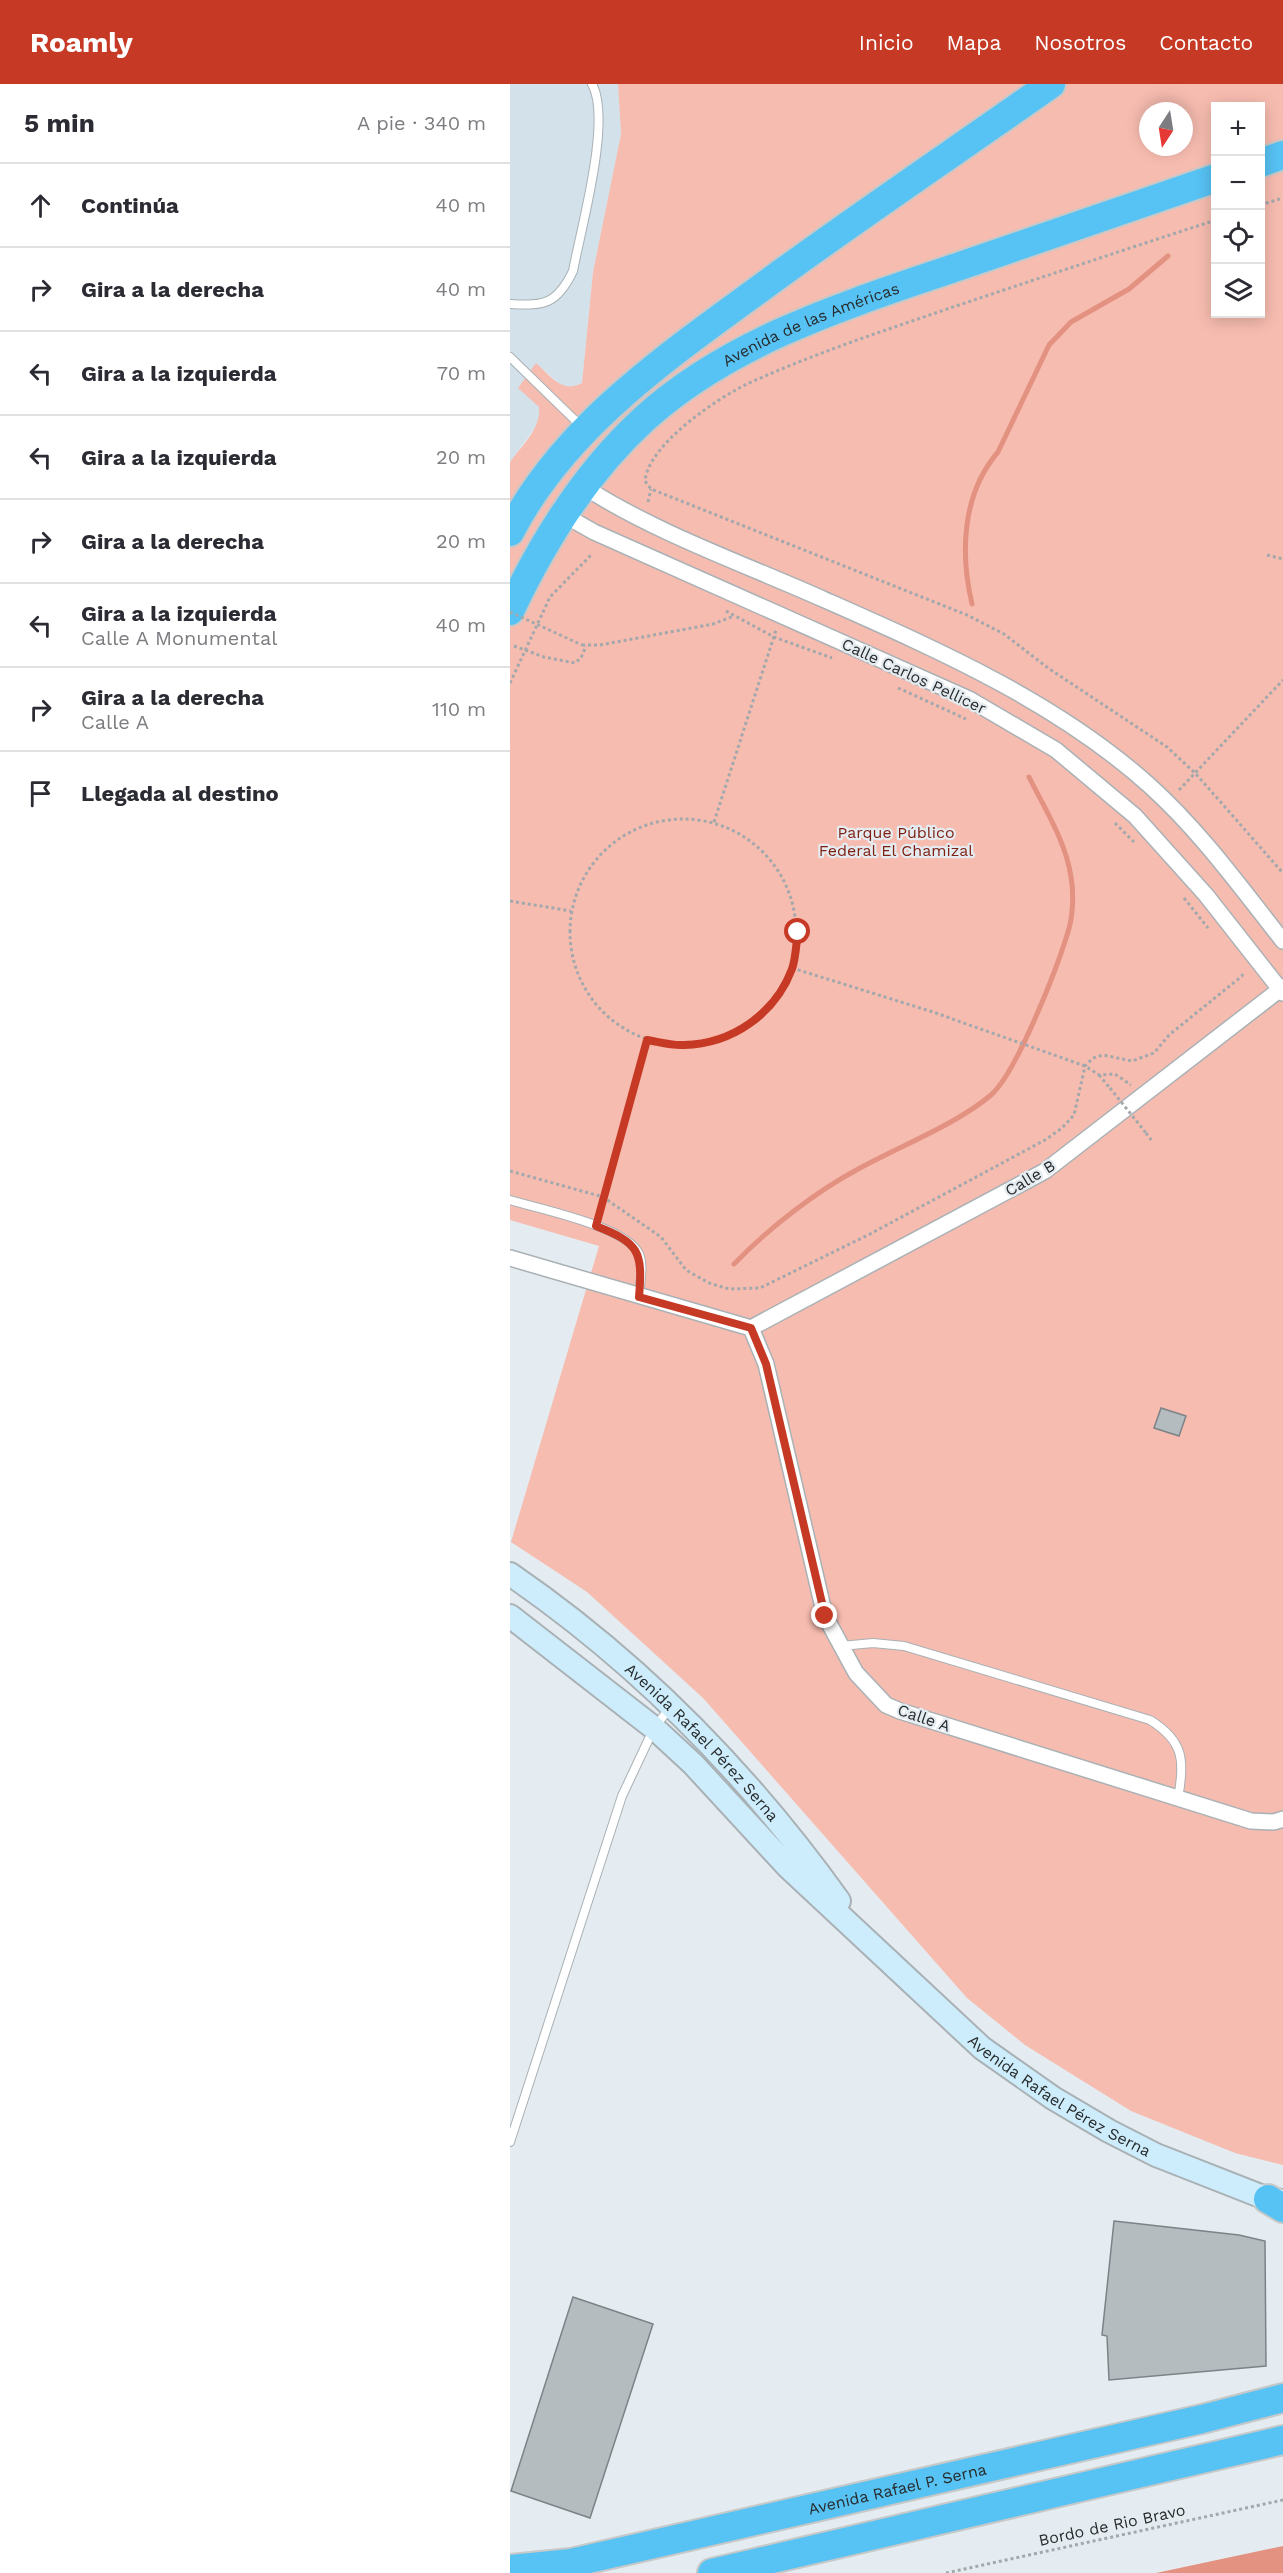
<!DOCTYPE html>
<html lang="es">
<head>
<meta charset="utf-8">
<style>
	:root { --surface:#fff; --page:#f7f7f7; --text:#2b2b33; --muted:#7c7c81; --line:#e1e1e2; --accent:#c63a25 }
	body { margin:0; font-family:"Work Sans",sans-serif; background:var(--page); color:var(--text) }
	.controls { position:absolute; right:18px; top:18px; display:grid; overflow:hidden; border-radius:0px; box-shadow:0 3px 15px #0003 }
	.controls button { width:54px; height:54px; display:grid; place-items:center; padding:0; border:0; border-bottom:2px solid var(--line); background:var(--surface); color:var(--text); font:30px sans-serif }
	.compass { position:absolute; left:629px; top:18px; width:54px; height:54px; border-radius:50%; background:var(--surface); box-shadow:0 3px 15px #0003; rotate:192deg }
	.stop { position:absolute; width:18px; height:18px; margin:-14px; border:4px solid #c63a25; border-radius:50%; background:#fff }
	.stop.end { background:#c63a25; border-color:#fff; box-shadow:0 2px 6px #0008 }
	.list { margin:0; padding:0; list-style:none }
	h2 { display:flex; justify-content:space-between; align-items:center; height:78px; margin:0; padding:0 24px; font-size:26px }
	h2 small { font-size:20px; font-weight:400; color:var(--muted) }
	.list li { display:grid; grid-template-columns:39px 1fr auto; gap:18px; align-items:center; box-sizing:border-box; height:84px; padding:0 24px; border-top:2px solid var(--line) }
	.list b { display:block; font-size:22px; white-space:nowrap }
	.list p { margin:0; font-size:20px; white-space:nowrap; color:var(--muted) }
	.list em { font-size:20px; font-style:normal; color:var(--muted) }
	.icon { flex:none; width:33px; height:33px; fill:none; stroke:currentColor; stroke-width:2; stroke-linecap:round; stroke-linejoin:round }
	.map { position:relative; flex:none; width:773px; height:2489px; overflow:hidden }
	header { display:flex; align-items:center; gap:36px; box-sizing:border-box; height:84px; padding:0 30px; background:var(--accent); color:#fff }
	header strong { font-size:28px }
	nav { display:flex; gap:33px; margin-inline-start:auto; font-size:21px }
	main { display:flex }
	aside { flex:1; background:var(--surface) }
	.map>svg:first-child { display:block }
	.built { fill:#d2e1ea }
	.green { fill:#f7bcb0; fill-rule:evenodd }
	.water { fill:#e39181 }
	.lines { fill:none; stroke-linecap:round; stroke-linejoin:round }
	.stream { stroke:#e39181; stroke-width:5 }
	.building { fill:#b4bcc0; stroke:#7c8387; stroke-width:1.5 }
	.lane-casing { stroke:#a9b1b5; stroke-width:10 }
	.street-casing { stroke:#a9b1b5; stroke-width:18 }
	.secondary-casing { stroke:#a9b1b5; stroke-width:26 }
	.highway-casing { stroke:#c7c8c8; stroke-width:32 }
	.path { stroke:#a2a8ab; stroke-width:3; stroke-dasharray:3 3; stroke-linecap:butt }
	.lane { stroke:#fff; stroke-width:8 }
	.street { stroke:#fff; stroke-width:15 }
	.secondary { stroke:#cdedfc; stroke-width:22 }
	.highway { stroke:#57c2f4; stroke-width:28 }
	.path-bridge { stroke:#a2a8ab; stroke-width:3; stroke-dasharray:3 3; stroke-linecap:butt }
	.route { stroke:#c63a25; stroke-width:8 }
	.labels { text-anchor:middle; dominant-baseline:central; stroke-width:4.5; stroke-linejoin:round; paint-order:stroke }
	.street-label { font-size:16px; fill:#282b2c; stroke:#e4ecf1 }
	.park-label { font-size:16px; fill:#7f1f11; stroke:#e4ecf1 }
</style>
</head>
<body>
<header>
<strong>Roamly</strong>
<nav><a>Inicio</a><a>Mapa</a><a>Nosotros</a><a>Contacto</a></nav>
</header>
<main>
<aside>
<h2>5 min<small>A pie · 340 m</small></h2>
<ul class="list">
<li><svg class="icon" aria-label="ahead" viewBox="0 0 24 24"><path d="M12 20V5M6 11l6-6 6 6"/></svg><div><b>Continúa</b></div><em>40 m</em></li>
<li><svg class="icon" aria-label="right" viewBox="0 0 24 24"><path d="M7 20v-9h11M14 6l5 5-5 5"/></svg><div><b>Gira a la derecha</b></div><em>40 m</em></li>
<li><svg class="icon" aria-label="left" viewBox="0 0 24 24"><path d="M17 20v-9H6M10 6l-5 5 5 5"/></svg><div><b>Gira a la izquierda</b></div><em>70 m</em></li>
<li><svg class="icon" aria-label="left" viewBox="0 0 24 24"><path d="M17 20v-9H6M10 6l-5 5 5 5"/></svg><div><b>Gira a la izquierda</b></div><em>20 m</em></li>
<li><svg class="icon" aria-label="right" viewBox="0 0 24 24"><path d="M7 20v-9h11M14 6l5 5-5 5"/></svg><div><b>Gira a la derecha</b></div><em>20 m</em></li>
<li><svg class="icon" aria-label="left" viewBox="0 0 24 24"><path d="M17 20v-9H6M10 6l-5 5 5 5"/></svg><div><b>Gira a la izquierda</b><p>Calle A Monumental</p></div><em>40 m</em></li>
<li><svg class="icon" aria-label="right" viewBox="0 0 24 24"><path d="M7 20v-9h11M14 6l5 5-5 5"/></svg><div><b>Gira a la derecha</b><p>Calle A</p></div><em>110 m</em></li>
<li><svg class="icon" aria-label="arrive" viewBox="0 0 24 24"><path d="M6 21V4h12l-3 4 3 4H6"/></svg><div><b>Llegada al destino</b></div></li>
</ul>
</aside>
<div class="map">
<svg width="773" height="2489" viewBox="0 0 773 2489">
	<rect width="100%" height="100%" fill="#e4ecf1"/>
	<path class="built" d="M0,0H108L111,50L83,188L72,299L62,304L53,303L26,279L30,333L26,342L0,378Z"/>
	<path class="green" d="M108,0H773V2081L725,2069L621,2027L515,1961L457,1914L193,1614L77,1508L1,1458L89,1162L0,1136V378C12,361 31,345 29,323L8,304L26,279C41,292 52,310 72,299L83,188L111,50ZM706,22H750V230H706ZM638,27H674V63H638Z"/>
	<path class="water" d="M773,2462V2489H646Z"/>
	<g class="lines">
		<path class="stream" d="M462,520C450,469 452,410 488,368L539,261L561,238L619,205L658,172
			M224,1180C259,1144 305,1108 350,1084C390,1062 447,1040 481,1011C507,988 547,884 558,848C563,832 564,810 561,793C556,758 535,725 519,693"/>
	</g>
	<path class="building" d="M651,1324L676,1332L669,1352L644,1344Z
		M604,2137L729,2151L755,2157L756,2282L599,2296L597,2252L592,2251Z
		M63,2213L143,2240L80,2434L1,2407Z"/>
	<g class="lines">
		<defs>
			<path id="lane" d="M0,220C35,222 47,220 63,187C71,144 102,35 82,0
				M0,273L72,343
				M0,1116C29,1125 116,1142 129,1170C134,1182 130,1198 129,1212
				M331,1562L363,1559L394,1562L640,1636C674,1657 675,1677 668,1714
				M0,2058L112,1712L144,1644L159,1625"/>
			<path id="street" d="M73,402C143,448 237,481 315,516C428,566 547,618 640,702C691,748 731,804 773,857
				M54,431L84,448L459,615L546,666L625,732L696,811L773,909
				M0,1174L241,1244
				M241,1244L256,1280L315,1532L346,1589L376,1621L390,1627L741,1737L764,1738L773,1735
				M241,1244L535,1087L773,903"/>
			<g id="secondary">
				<path id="s1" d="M0,1490C128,1578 238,1690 329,1817"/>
				<path id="s2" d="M0,1532L144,1644L183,1680L278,1783L472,1964L543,2014L599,2047L646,2071L758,2115L773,2117"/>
			</g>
			<g id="highway">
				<path d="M750,79L773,71"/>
				<path d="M0,448C55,341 161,270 255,201C349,132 446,67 541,0"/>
				<path id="s3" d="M0,527C33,457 76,388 134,335C222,255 342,219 453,181C537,152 621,123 706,94"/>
				<path d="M758,2115L773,2124"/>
				<path id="s4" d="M0,2485L61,2479L692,2335L773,2314"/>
				<path d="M202,2489L773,2356"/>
			</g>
		</defs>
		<use href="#lane" class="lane-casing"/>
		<use href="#street" class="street-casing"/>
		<use href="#secondary" class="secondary-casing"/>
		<use href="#highway" class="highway-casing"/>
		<path class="path" d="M750,121L773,114
			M706,136C619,164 533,193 446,222C376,246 305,269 237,300C206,315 138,361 135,397L141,405L457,531L494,550L538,584L657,663L685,689L773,789
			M138,418L141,405
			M757,471L773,475
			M216,527L264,553L322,574
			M72,561H90L203,540L224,532
			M4,562L34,573L65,579L71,574L76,562
			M0,599L40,513L82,470
			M388,604L456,635
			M669,706L773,596
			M60 848a113 113 0 1 1 226 0a113 113 0 1 1-226 0Z
			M204,738L266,546
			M605,739L624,758
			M674,814L698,844
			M0,817L61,827
			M282,884L423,928L575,982L589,991L605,990L621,1001
			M589,991L600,1004
			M636,1049L642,1057
			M0,1087L93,1113L151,1153L176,1186L199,1199L219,1205L250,1204L360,1150L535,1056L552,1044L564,1031L575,982L583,974L593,971L622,977L644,969L659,951L732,892L733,887
			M89,1129L137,956
			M436,2489L773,2416"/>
		<use href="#lane" class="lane"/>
		<use href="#street" class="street"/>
		<use href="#secondary" class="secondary"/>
		<use href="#highway" class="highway"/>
		<path class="path-bridge" d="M0,528L72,561
			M600,1004L636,1049"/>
	</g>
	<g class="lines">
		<path class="route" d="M288,848C286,859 286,874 282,885C265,930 222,960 174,961C162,962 149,958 137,956L86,1142C129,1159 133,1167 129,1213L241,1244L256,1280L315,1532"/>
	</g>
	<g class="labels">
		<g class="street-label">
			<text stroke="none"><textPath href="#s3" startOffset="429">Avenida de las Américas</textPath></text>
			<text transform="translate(404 592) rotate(25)">Calle Carlos Pellicer</text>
			<text transform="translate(520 1094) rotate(-31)">Calle B</text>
			<text transform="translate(414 1634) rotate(19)">Calle A</text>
			<text stroke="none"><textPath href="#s1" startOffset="256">Avenida Rafael Pérez Serna</textPath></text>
			<text stroke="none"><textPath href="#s2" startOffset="732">Avenida Rafael Pérez Serna</textPath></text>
			<text stroke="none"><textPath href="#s4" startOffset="396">Avenida Rafael P. Serna</textPath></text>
			<text transform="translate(602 2441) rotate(-12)">Bordo de Rio Bravo</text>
		</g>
		<g class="park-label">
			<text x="386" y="748">Parque Público<tspan x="386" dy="18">Federal El Chamizal</tspan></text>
		</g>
	</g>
</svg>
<div class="controls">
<button>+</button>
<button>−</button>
<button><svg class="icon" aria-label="locate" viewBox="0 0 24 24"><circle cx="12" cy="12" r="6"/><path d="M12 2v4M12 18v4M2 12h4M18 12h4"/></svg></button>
<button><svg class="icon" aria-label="layers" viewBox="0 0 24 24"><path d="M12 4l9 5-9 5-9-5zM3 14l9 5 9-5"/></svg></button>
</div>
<svg class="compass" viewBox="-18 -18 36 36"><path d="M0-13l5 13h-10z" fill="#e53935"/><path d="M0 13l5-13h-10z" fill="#7c7c81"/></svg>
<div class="stop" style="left:288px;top:848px"></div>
<div class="stop end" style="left:315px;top:1532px"></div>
</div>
</main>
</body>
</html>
